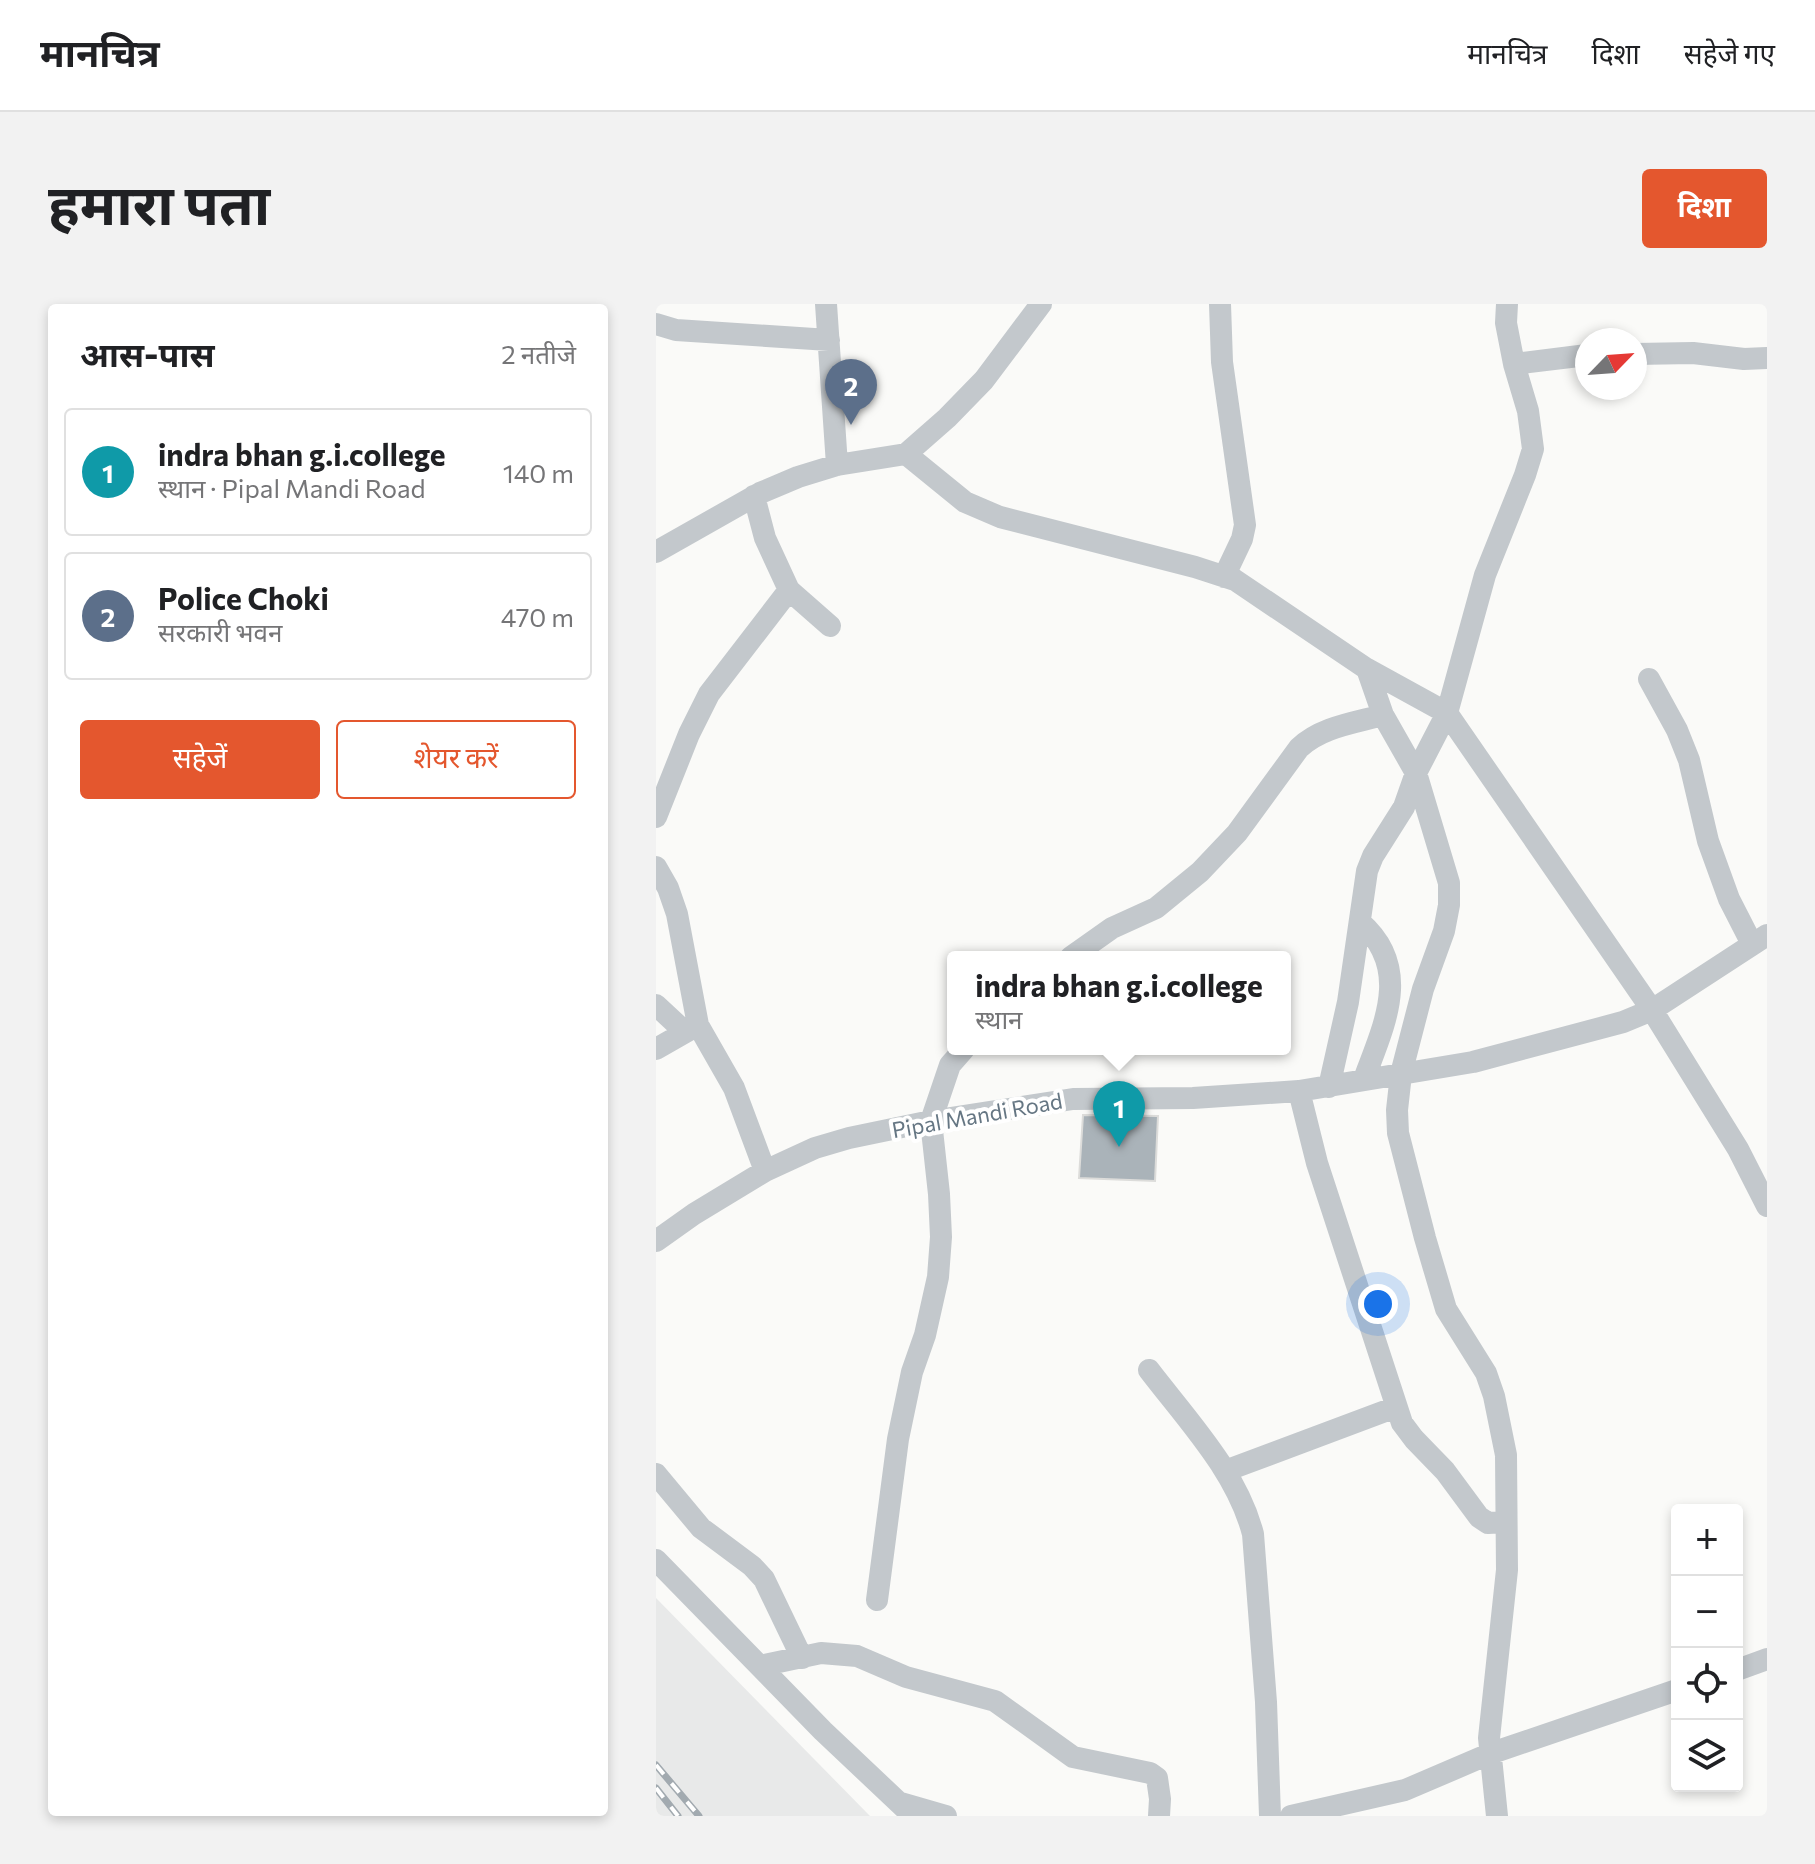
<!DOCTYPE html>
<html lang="hi">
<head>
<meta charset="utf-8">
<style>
	:root { --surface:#fff; --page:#f2f2f2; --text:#202124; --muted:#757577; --line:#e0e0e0; --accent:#e4572e }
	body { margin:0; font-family:Commissioner,"Noto Sans Devanagari",sans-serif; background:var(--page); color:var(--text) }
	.controls { position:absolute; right:24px; bottom:24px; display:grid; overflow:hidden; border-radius:8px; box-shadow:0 4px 12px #0003 }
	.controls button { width:72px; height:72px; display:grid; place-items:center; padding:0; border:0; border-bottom:2px solid var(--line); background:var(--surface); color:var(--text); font:40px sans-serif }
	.compass { position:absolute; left:919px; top:24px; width:72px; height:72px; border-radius:50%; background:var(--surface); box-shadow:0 4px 12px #0003; rotate:65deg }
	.you { position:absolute; left:722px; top:1000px; width:28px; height:28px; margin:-20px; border:6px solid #fff; border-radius:50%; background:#1a73e8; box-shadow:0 0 0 12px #1a73e833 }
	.badge { display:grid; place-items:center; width:52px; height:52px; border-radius:50%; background:var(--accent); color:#fff; font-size:26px; font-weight:700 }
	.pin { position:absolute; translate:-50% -66px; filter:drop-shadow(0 2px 4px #0008) }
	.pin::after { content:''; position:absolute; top:42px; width:28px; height:24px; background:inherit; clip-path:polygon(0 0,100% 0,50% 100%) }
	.popup { position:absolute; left:291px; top:647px; width:344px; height:104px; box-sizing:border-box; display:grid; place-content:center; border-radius:8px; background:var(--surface); filter:drop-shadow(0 2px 6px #0005); font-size:26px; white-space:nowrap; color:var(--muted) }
	.popup b { font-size:30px; color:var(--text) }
	.popup::after { content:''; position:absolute; left:50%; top:100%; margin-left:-16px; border:16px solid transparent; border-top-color:var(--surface) }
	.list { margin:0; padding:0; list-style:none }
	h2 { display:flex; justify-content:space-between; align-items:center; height:104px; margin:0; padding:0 32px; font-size:34px }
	h2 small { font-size:26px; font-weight:400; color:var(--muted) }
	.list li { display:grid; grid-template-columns:52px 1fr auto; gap:24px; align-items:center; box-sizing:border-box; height:128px; margin:0 16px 16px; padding:0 16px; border:2px solid var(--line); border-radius:8px }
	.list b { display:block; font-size:30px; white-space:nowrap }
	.list p { margin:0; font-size:26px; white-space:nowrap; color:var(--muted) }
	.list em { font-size:26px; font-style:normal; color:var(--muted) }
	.actions { display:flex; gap:16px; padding:24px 32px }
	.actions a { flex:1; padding:18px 0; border:2px solid var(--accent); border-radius:8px; text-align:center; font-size:28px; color:var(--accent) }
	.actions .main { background:var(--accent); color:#fff }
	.icon { flex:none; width:44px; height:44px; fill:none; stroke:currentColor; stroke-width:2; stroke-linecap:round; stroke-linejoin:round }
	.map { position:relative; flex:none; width:1111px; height:1512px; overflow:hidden; border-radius:8px }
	header { display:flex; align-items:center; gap:48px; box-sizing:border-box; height:112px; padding:0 40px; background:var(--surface); border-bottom:2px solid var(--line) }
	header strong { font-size:38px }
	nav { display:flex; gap:44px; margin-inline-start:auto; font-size:28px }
	.intro { display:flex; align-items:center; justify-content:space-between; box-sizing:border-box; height:192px; padding:0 48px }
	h1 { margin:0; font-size:56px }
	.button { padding:20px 36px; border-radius:8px; background:var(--accent); color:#fff; font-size:28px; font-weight:700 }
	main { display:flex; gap:48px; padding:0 48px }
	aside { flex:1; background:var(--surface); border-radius:8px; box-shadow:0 4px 12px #0003 }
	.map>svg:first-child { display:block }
	.built { fill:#e8e9e9 }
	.building { fill:#aab3b9; stroke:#dcdcda; stroke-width:2 }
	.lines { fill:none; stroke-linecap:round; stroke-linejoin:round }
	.minor { stroke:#c3c8cc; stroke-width:22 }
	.rail-casing { stroke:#a2aab0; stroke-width:7 }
	.rail { stroke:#fff; stroke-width:4; stroke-dasharray:12; stroke-linecap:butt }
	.labels { text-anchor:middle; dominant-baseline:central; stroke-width:8; stroke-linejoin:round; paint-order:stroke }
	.street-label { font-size:22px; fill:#657683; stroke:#fff }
</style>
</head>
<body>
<header>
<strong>मानचित्र</strong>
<nav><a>मानचित्र</a><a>दिशा</a><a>सहेजे गए</a></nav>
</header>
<div class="intro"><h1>हमारा पता</h1><a class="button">दिशा</a></div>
<main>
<aside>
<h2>आस-पास<small>2 नतीजे</small></h2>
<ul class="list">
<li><span class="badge" style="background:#0f9aa8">1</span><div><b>indra bhan g.i.college</b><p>स्थान · Pipal Mandi Road</p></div><em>140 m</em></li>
<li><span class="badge" style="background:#5c6f8a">2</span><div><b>Police Choki</b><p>सरकारी भवन</p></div><em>470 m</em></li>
</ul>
<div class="actions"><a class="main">सहेजें</a><a>शेयर करें</a></div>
</aside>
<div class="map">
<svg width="1111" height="1512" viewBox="0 0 1111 1512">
	<rect width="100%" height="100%" fill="#fafaf8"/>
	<path class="built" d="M0,1294L214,1512H0Z"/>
	<path class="building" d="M427,811L502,812L499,877L423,874Z"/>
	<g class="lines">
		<path class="minor" d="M170,0L181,161
			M564,0L566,58L589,221L586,235L568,273
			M0,20L20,26L173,36
			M979,50L1037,49L1088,55L1111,54
			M858,60L931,51
			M250,150L309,198L344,213L539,263L579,276L711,365L791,409L996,706L1082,845L1111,902
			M98,192L109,234L133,286L174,322
			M0,248L104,189L142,173L181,161L250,150L291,114L328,76L385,0
			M711,365L727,411L760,469L793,579V601L788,627L767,685L745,770L741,806L742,829L769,934L790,1005L830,1069L838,1092L850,1151L851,1266L833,1434L841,1512
			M993,375L1021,426L1033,456L1052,537L1073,595L1096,640
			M0,513L33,430L53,390L133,286
			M0,563L12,584L21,610L42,721L78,784L109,867
			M704,618C757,664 728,721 708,775
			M415,653L456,624L500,604L544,568L581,529L643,444C665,423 698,419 727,411
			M0,701L29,728
			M0,745L42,721
			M673,783L692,698L711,567L717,552L748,503L760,469L791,409L829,271L869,171L877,145L872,107L858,60L850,19L851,0
			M643,787L661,859L746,1119L758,1135L789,1167L823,1213L832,1219L850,1218
			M0,937L38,910L109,867L159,844L193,834L275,817L417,795L537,794L643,787L817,758L967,718L996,706L1111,631
			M493,1066C532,1117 581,1168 597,1230L610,1398L614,1512
			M569,1167L740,1103
			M0,1170L45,1224L96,1262L108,1275L146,1354
			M0,1256L167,1427L257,1512
			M221,1296L242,1135L256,1068L269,1031L282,973L285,933L283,890L275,817L294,761L308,745
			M104,1362L165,1349L201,1352L250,1373L339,1397L417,1453L494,1469L501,1474L504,1495L503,1512
			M1081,1366L1111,1355
			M245,1499L290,1512
			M635,1512L749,1486L833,1450L1021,1386"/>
		<defs>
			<path id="rail" d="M0,1461L43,1512
				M0,1484L22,1512"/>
		</defs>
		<use href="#rail" class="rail-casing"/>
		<use href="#rail" class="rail"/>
	</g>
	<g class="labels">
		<g class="street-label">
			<text transform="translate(321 811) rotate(-10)">Pipal Mandi Road</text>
		</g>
	</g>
</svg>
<div class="controls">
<button>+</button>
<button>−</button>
<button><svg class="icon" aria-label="locate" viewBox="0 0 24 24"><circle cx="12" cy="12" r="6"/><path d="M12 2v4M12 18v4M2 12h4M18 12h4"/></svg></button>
<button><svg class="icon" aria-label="layers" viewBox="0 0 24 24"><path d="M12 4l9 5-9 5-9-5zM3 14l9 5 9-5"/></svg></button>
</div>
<svg class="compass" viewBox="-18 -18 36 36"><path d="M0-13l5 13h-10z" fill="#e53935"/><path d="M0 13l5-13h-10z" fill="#757577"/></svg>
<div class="you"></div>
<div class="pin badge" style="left:463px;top:843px;background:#0f9aa8">1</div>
<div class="popup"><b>indra bhan g.i.college</b>स्थान</div>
<div class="pin badge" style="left:195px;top:121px;background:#5c6f8a">2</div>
</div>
</main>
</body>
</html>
